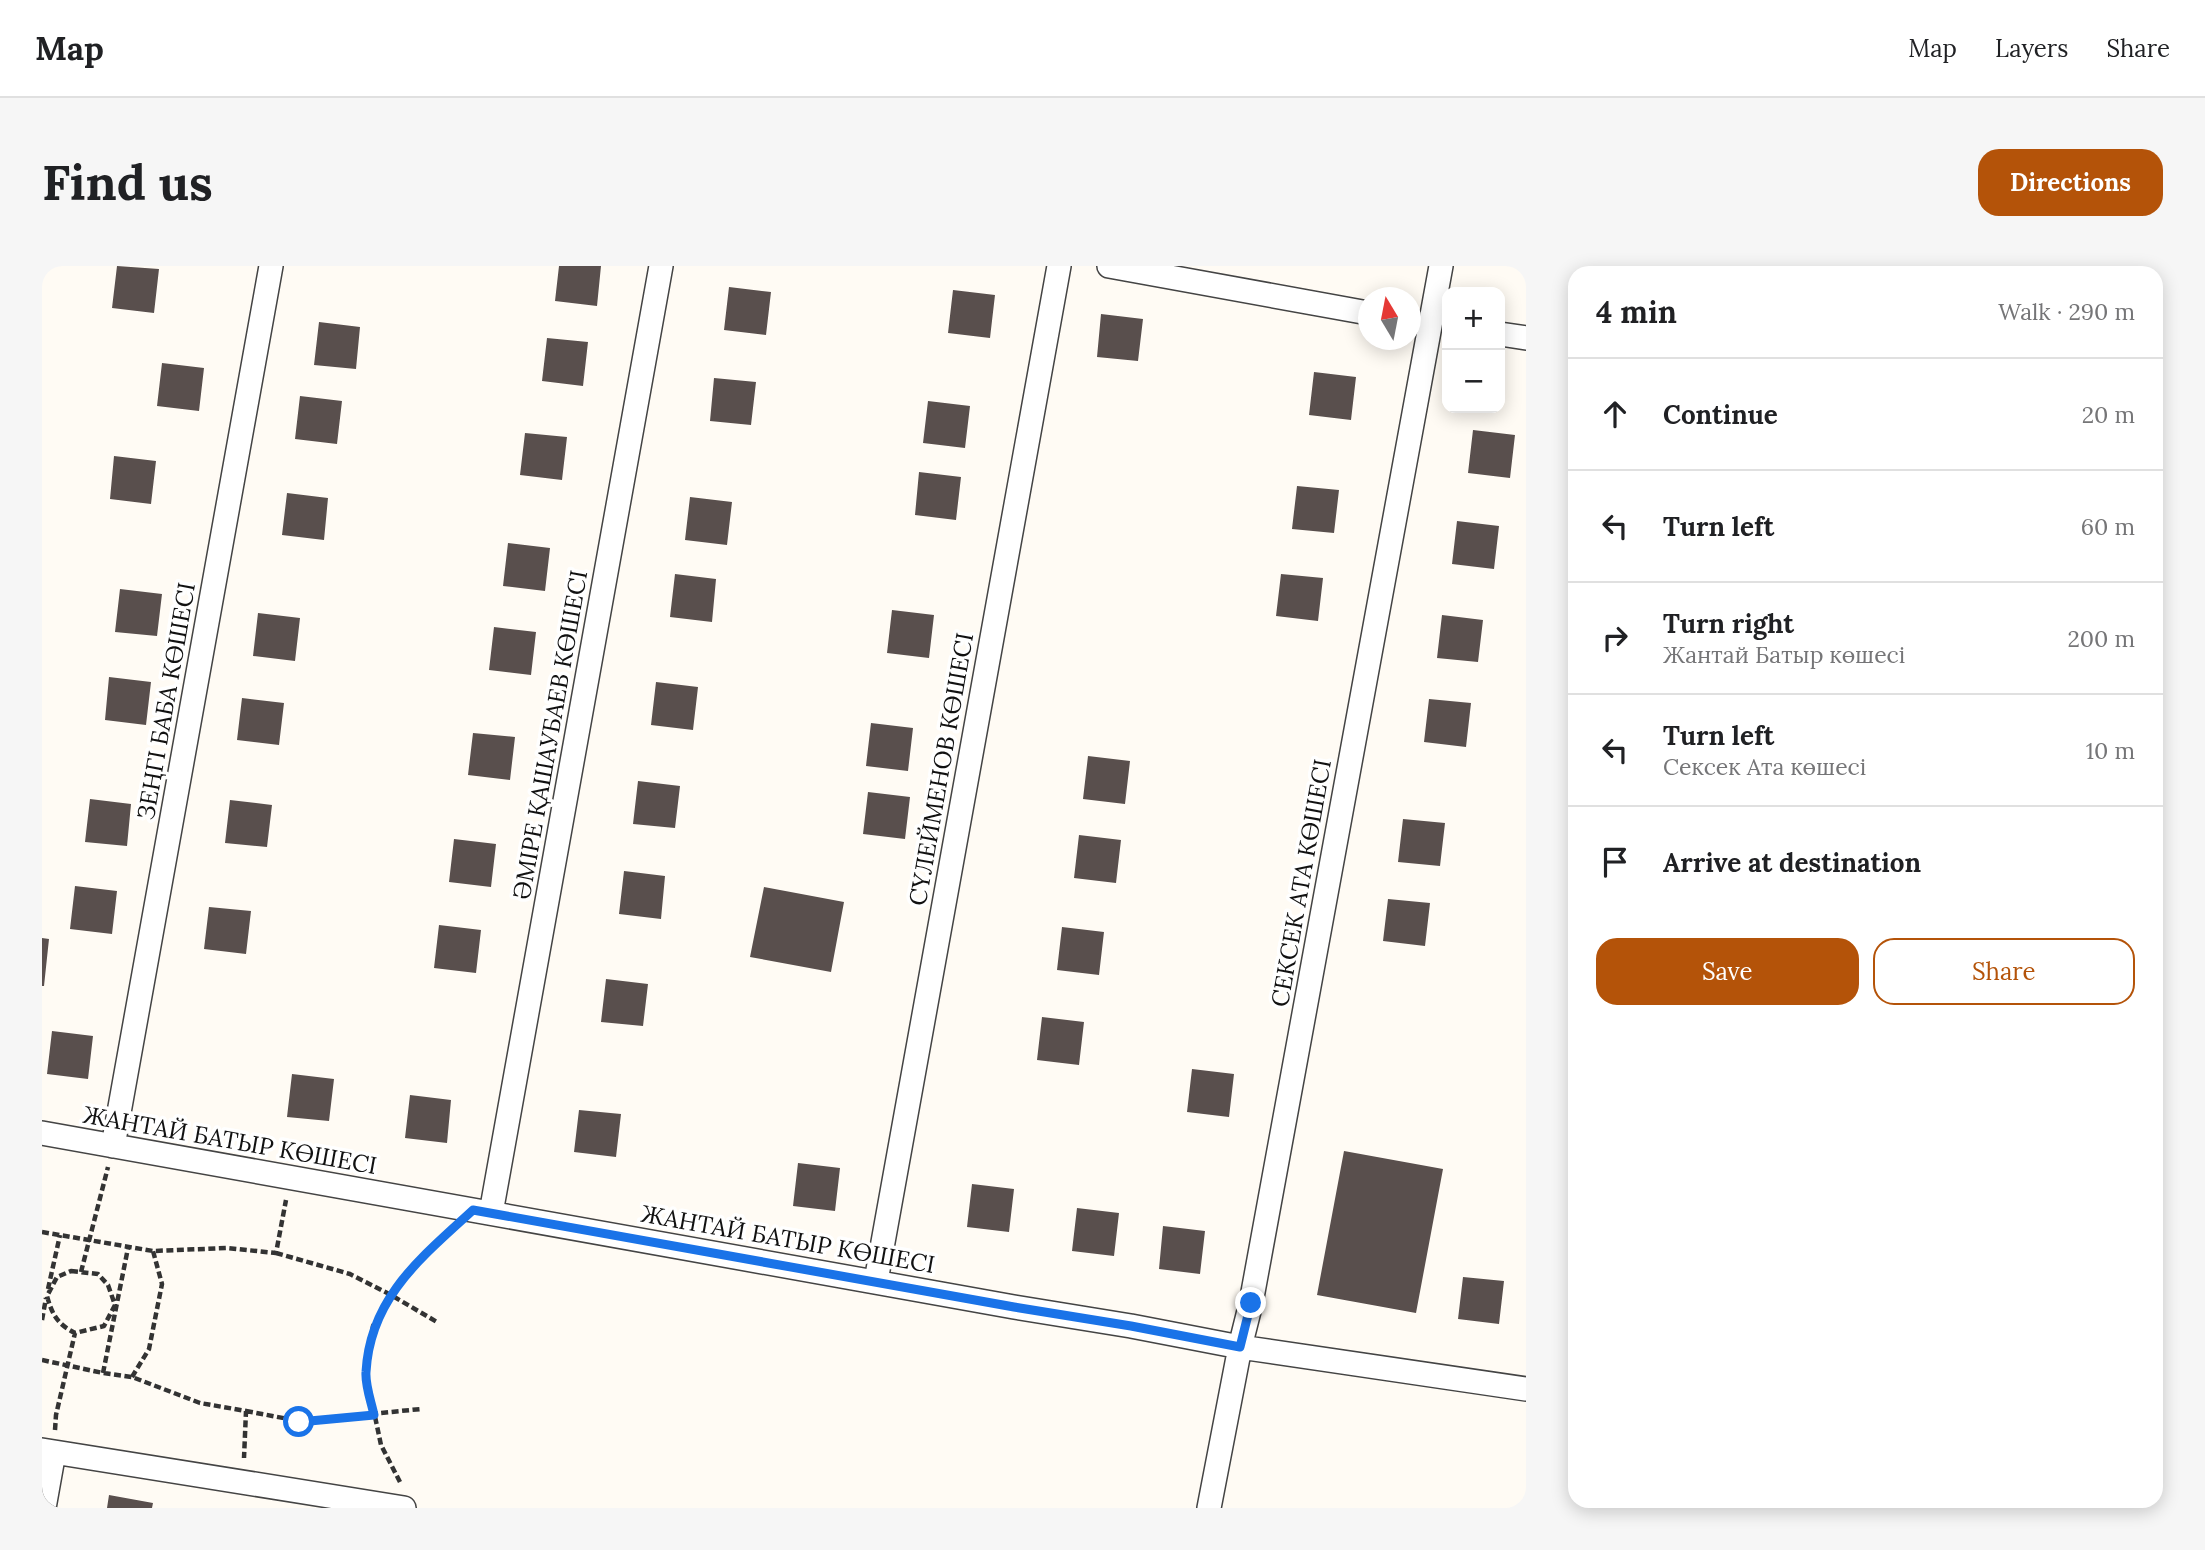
<!DOCTYPE html>
<html lang="en">
<head>
<meta charset="utf-8">
<style>
	:root { --surface:#fff; --page:#f6f6f6; --text:#202124; --muted:#757577; --line:#e0e0e0; --accent:#b45309 }
	body { margin:0; font-family:Lora,serif; background:var(--page); color:var(--text) }
	.controls { position:absolute; right:21px; top:21px; display:grid; overflow:hidden; border-radius:14px; box-shadow:0 4px 18px #0003 }
	.controls button { width:63px; height:63px; display:grid; place-items:center; padding:0; border:0; border-bottom:2px solid var(--line); background:var(--surface); color:var(--text); font:35px sans-serif }
	.compass { position:absolute; left:1316px; top:21px; width:63px; height:63px; border-radius:50%; background:var(--surface); box-shadow:0 4px 18px #0003; rotate:350deg }
	.stop { position:absolute; width:21px; height:21px; margin:-16px; border:5px solid #1a73e8; border-radius:50%; background:#fff }
	.stop.end { background:#1a73e8; border-color:#fff; box-shadow:0 2px 7px #0008 }
	.list { margin:0; padding:0; list-style:none }
	h2 { display:flex; justify-content:space-between; align-items:center; height:91px; margin:0; padding:0 28px; font-size:30px }
	h2 small { font-size:23px; font-weight:400; color:var(--muted) }
	.list li { display:grid; grid-template-columns:46px 1fr auto; gap:21px; align-items:center; box-sizing:border-box; height:112px; padding:0 28px; border-top:2px solid var(--line) }
	.list b { display:block; font-size:26px; white-space:nowrap }
	.list p { margin:0; font-size:23px; white-space:nowrap; color:var(--muted) }
	.list em { font-size:23px; font-style:normal; color:var(--muted) }
	.actions { display:flex; gap:14px; padding:21px 28px }
	.actions a { flex:1; padding:16px 0; border:2px solid var(--accent); border-radius:21px; text-align:center; font-size:24px; color:var(--accent) }
	.actions .main { background:var(--accent); color:#fff }
	.icon { flex:none; width:38px; height:38px; fill:none; stroke:currentColor; stroke-width:2; stroke-linecap:round; stroke-linejoin:round }
	.map { position:relative; flex:none; width:1484px; height:1242px; overflow:hidden; border-radius:21px }
	header { display:flex; align-items:center; gap:42px; box-sizing:border-box; height:98px; padding:0 35px; background:var(--surface); border-bottom:2px solid var(--line) }
	header strong { font-size:33px }
	nav { display:flex; gap:38px; margin-inline-start:auto; font-size:24px }
	.intro { display:flex; align-items:center; justify-content:space-between; box-sizing:border-box; height:168px; padding:0 42px }
	h1 { margin:0; font-size:49px }
	.button { padding:18px 32px; border-radius:21px; background:var(--accent); color:#fff; font-size:24px; font-weight:700 }
	main { display:flex; gap:42px; padding:0 42px }
	aside { flex:1; background:var(--surface); border-radius:21px; box-shadow:0 4px 18px #0003 }
	.map>svg:first-child { display:block }
	.building { fill:#594f4d }
	.lines { fill:none; stroke-linecap:round; stroke-linejoin:round }
	.street-casing { stroke:#444; stroke-width:26 }
	.path { stroke:#333; stroke-width:4.5; stroke-dasharray:7 3.5; stroke-linecap:butt }
	.street { stroke:#fff; stroke-width:23 }
	.route { stroke:#1a73e8; stroke-width:9 }
	.labels { text-anchor:middle; dominant-baseline:central; stroke-width:7; stroke-linejoin:round; paint-order:stroke }
	.street-label { font-size:24px; fill:#111; stroke:#fff }
</style>
</head>
<body>
<header>
<strong>Map</strong>
<nav><a>Map</a><a>Layers</a><a>Share</a></nav>
</header>
<div class="intro"><h1>Find us</h1><a class="button">Directions</a></div>
<main>
<div class="map">
<svg width="1484" height="1242" viewBox="0 0 1484 1242">
	<rect width="100%" height="100%" fill="#fffbf4"/>
	<path class="building" d="M75,0L117,3L112,47L70,42Z
		M517,0H559L555,40L513,35Z
		M687,21L729,26L724,69L682,64Z
		M911,24L953,29L948,72L906,67Z
		M1059,48L1101,53L1096,95L1055,91Z
		M277,56L318,61L314,103L272,99Z
		M505,72L546,76L541,120L500,115Z
		M120,97L162,102L157,145L115,140Z
		M1272,106L1314,111L1309,154L1267,149Z
		M672,112L714,116L709,159L668,155Z
		M258,130L300,135L295,178L253,173Z
		M886,135L928,140L923,182L881,177Z
		M1431,164L1473,169L1468,212L1426,207Z
		M483,167L525,171L520,214L478,209Z
		M72,190L114,195L109,238L68,233Z
		M877,206L919,211L914,254L873,249Z
		M1255,220L1297,224L1292,267L1250,263Z
		M245,227L286,232L282,274L240,269Z
		M648,231L690,236L685,279L643,274Z
		M1415,255L1457,260L1452,303L1410,298Z
		M466,277L508,282L503,325L461,320Z
		M633,308L674,313L670,356L628,351Z
		M1239,308L1281,312L1276,355L1234,350Z
		M78,323L120,328L115,370L73,366Z
		M850,344L892,349L887,392L845,387Z
		M216,347L258,352L253,395L211,390Z
		M1400,349L1441,354L1436,396L1395,392Z
		M452,361L494,366L489,409L447,404Z
		M67,411L109,416L104,459L63,454Z
		M614,416L656,421L651,464L609,459Z
		M200,432L242,437L237,479L195,474Z
		M1387,433L1429,437L1424,481L1382,476Z
		M829,457L871,462L866,505L824,500Z
		M431,467L473,471L468,514L426,509Z
		M1046,490L1088,495L1083,538L1041,533Z
		M596,515L638,520L633,562L591,558Z
		M826,526L868,531L863,573L821,568Z
		M48,533L89,538L85,580L43,576Z
		M188,534L230,539L225,581L183,577Z
		M1361,553L1403,557L1398,600L1356,596Z
		M1037,569L1079,574L1074,617L1032,612Z
		M412,573L454,578L449,621L407,616Z
		M582,605L623,610L619,653L577,648Z
		M33,620L75,625L70,668L28,663Z
		M722,621L802,636L789,706L708,691Z
		M1346,633L1388,637L1383,680L1341,675Z
		M167,641L209,645L204,688L162,683Z
		M397,659L439,664L434,707L392,702Z
		M1020,661L1062,666L1057,709L1015,704Z
		M0,672L7,673L2,720H0Z
		M564,713L606,718L601,760L559,756Z
		M1000,751L1042,756L1037,799L995,794Z
		M10,765L51,770L46,813L5,808Z
		M1150,803L1192,808L1187,851L1145,846Z
		M250,808L292,813L287,855L245,851Z
		M368,829L409,834L405,877L363,872Z
		M537,844L579,848L574,891L532,886Z
		M1302,885L1401,903L1374,1047L1275,1029Z
		M756,897L798,902L793,945L751,940Z
		M930,918L972,923L967,966L925,961Z
		M1035,942L1077,947L1072,990L1030,985Z
		M1121,960L1163,965L1158,1008L1117,1003Z
		M1421,1011L1462,1015L1457,1058L1416,1053Z
		M67,1229L111,1237L110,1242H65Z"/>
	<g class="lines">
		<defs>
			<path id="street" d="M1067,0L1326,47
				M1458,68L1484,72
				M0,867L972,1041L1089,1060L1198,1081L1484,1123
				M71,880L229,0
				M449,947L619,0
				M834,1015L1017,0
				M0,1184L362,1242
				M2,1242L12,1186
				M1167,1242L1198,1081L1209,1037L1399,0"/>
		</defs>
		<use href="#street" class="street-casing"/>
		<path class="path" d="M0,966L111,985L185,982L234,987L244,934
			M234,987L308,1008L349,1029L395,1056
			M29,1005L56,1008L66,1019L73,1039L62,1060L33,1067C15,1058 10,1048 5,1030L15,1011Z
			M39,1006L66,901
			M6,1023L18,969
			M0,1054L4,1032
			M0,1094L61,1107L90,1111L158,1137L204,1145L202,1192
			M61,1107L86,982
			M90,1111L107,1083L120,1018L111,985
			M204,1145L257,1155L379,1143
			M13,1164L14,1149L33,1067
			M358,1216L339,1179L324,1108L331,1060L349,1029L381,991L408,965"/>
		<use href="#street" class="street"/>
	</g>
	<g class="lines">
		<path class="route" d="M257,1156L332,1149C329,1135 323,1119 324,1106C328,1031 380,991 431,944L972,1041L1089,1060L1198,1081L1209,1037"/>
	</g>
	<g class="labels">
		<g class="street-label">
			<text transform="translate(124 435) rotate(-80)">ЗЕҢГІ БАБА КӨШЕСІ</text>
			<text transform="translate(508 469) rotate(-80)">ӘМІРЕ ҚАШАУБАЕВ КӨШЕСІ</text>
			<text transform="translate(899 503) rotate(-80)">СҮЛЕЙМЕНОВ КӨШЕСІ</text>
			<text transform="translate(1259 617) rotate(-80)">СЕКСЕК АТА КӨШЕСІ</text>
			<text transform="translate(188 874) rotate(10)">ЖАНТАЙ БАТЫР КӨШЕСІ</text>
			<text transform="translate(746 973) rotate(10)">ЖАНТАЙ БАТЫР КӨШЕСІ</text>
		</g>
	</g>
</svg>
<div class="controls">
<button>+</button>
<button>−</button>
</div>
<svg class="compass" viewBox="-18 -18 36 36"><path d="M0-13l5 13h-10z" fill="#e53935"/><path d="M0 13l5-13h-10z" fill="#757577"/></svg>
<div class="stop" style="left:257px;top:1156px"></div>
<div class="stop end" style="left:1209px;top:1037px"></div>
</div>
<aside>
<h2>4 min<small>Walk · 290 m</small></h2>
<ul class="list">
<li><svg class="icon" aria-label="ahead" viewBox="0 0 24 24"><path d="M12 20V5M6 11l6-6 6 6"/></svg><div><b>Continue</b></div><em>20 m</em></li>
<li><svg class="icon" aria-label="left" viewBox="0 0 24 24"><path d="M17 20v-9H6M10 6l-5 5 5 5"/></svg><div><b>Turn left</b></div><em>60 m</em></li>
<li><svg class="icon" aria-label="right" viewBox="0 0 24 24"><path d="M7 20v-9h11M14 6l5 5-5 5"/></svg><div><b>Turn right</b><p>Жантай Батыр көшесі</p></div><em>200 m</em></li>
<li><svg class="icon" aria-label="left" viewBox="0 0 24 24"><path d="M17 20v-9H6M10 6l-5 5 5 5"/></svg><div><b>Turn left</b><p>Сексек Ата көшесі</p></div><em>10 m</em></li>
<li><svg class="icon" aria-label="arrive" viewBox="0 0 24 24"><path d="M6 21V4h12l-3 4 3 4H6"/></svg><div><b>Arrive at destination</b></div></li>
</ul>
<div class="actions"><a class="main">Save</a><a>Share</a></div>
</aside>
</main>
</body>
</html>
